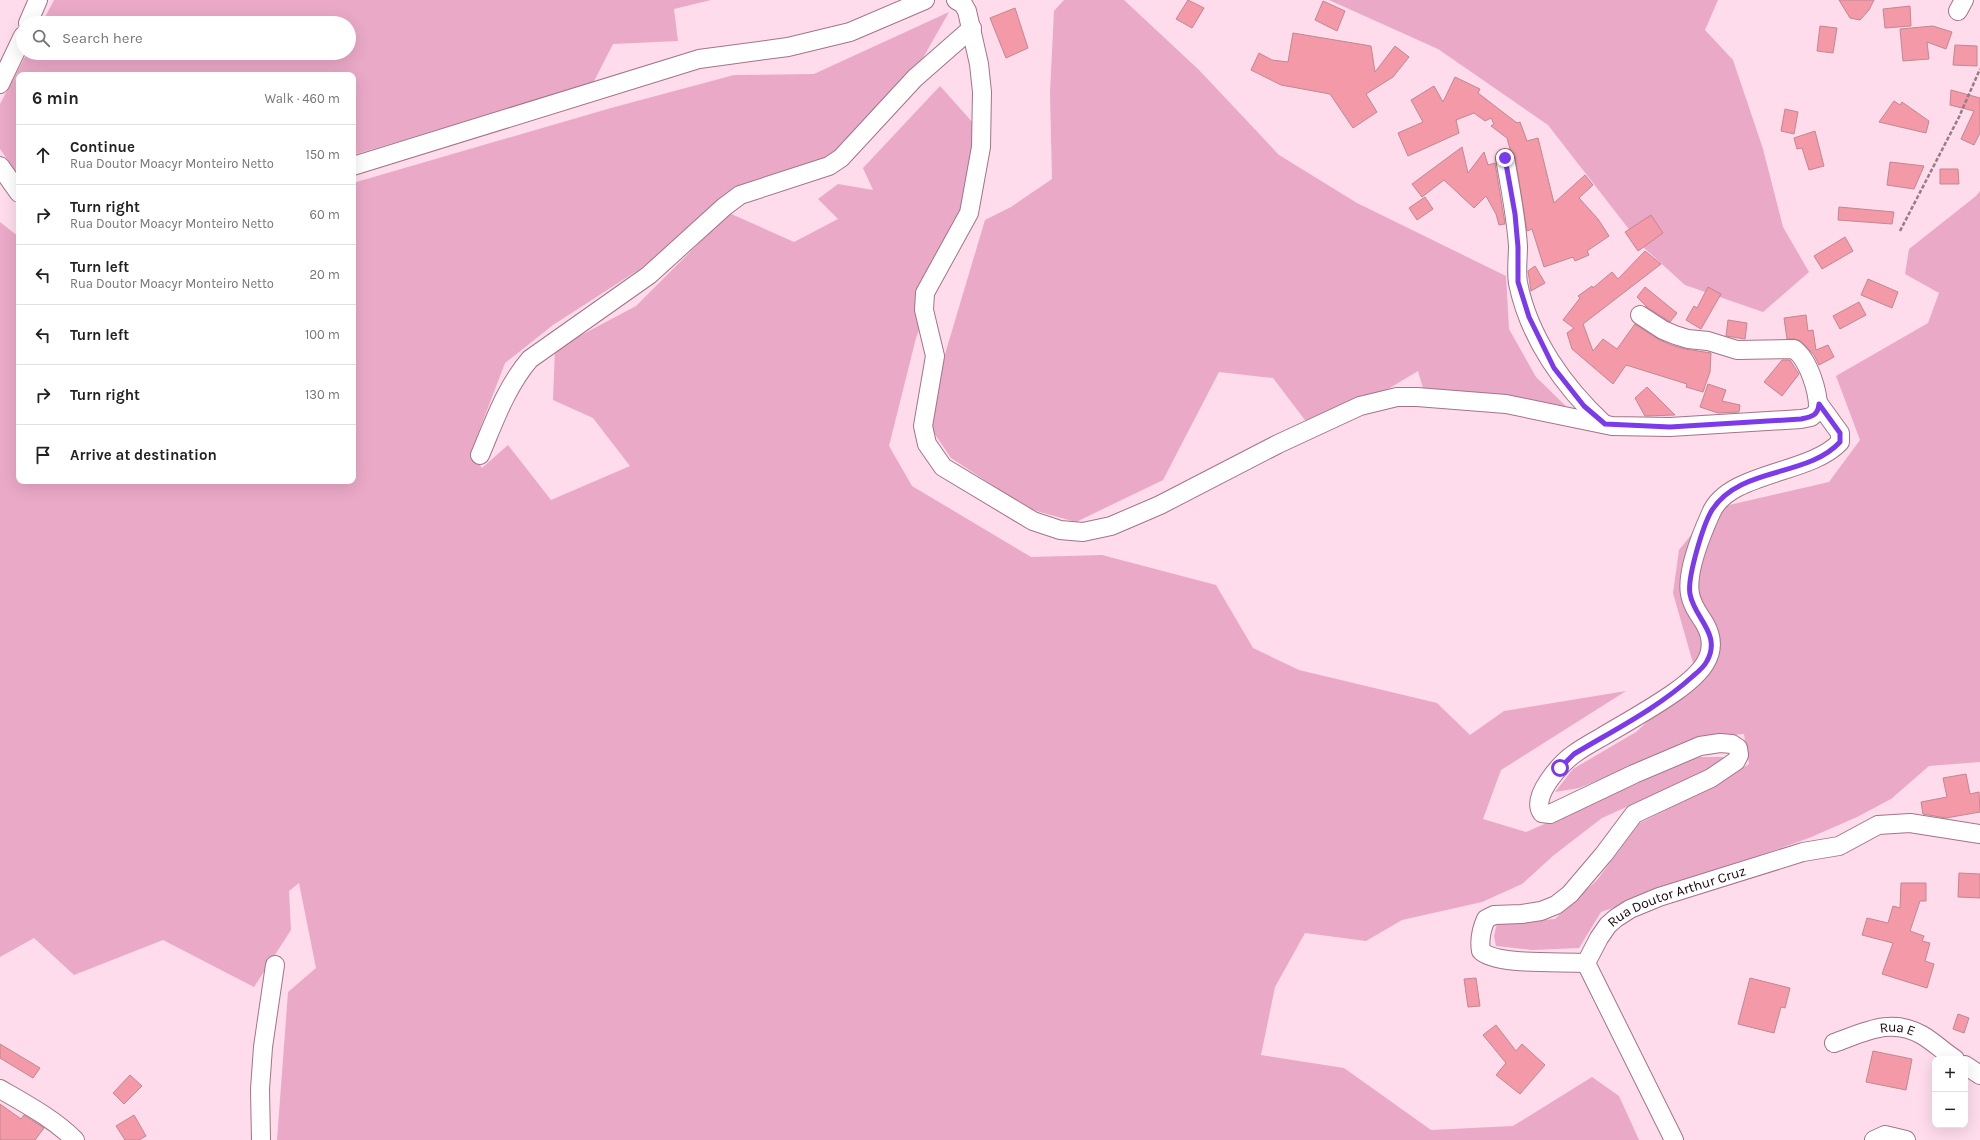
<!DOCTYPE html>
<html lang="en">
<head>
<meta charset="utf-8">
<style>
	:root { --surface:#fff; --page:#f6f6f6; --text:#222; --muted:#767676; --line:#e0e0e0 }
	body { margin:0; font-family:Karla,sans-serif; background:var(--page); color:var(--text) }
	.controls { position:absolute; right:12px; bottom:12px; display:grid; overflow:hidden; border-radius:8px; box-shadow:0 4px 16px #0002 }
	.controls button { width:36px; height:36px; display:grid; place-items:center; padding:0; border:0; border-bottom:1px solid var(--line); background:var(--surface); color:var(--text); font:20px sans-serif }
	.stop { position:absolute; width:12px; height:12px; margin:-9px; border:3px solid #7c3aed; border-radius:50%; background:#fff }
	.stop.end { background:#7c3aed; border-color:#fff; box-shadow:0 1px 4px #0008 }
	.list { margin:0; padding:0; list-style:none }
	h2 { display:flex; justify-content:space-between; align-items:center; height:52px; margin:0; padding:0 16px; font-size:17px }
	h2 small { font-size:13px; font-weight:400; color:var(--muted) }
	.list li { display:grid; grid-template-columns:26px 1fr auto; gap:12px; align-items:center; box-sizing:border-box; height:60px; padding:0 16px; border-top:1px solid var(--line) }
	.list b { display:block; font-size:15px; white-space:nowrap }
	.list p { margin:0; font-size:13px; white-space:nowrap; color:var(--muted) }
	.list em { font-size:13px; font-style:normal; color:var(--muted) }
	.icon { flex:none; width:22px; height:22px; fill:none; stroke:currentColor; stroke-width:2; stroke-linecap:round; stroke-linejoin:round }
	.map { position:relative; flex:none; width:1980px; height:1140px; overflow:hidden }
	.search { position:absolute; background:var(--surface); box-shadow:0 4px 16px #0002; left:16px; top:16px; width:340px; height:44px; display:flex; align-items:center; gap:10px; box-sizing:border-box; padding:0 14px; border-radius:22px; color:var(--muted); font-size:15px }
	.panel { position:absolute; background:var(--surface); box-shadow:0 4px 16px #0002; left:16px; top:72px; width:340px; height:412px; border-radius:8px }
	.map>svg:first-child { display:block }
	.green { fill:#eaa9c7 }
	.building { fill:#f399a7; stroke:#c08890 }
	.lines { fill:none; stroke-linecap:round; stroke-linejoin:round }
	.minor-casing { stroke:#a47389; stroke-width:20 }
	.path { stroke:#977c88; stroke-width:2.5; stroke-dasharray:4 2; stroke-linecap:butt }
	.minor { stroke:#fff; stroke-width:18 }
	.route { stroke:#7c3aed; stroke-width:5 }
	.labels { text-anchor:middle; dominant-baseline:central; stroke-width:3.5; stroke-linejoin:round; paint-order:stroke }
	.street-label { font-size:14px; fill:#190710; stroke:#fedceb }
</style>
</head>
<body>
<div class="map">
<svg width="1980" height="1140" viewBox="0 0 1980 1140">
	<rect width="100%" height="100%" fill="#fedceb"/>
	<path class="green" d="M54,0H711L674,9L678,41L613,44L593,83L353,155V75H19V176L0,149V104L27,53H349V23H42Z
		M1064,0H1124L1199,70L1279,155L1357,203L1506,276L1509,329L1536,377L1581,421L1427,402L1418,371L1388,389L1308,424L1273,378L1219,372L1163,480L1076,522L1029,509L951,458L932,430L934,391L985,220L1011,207L1052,179L1050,93L1054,11Z
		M1329,0H1718L1705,30L1733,60L1763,149L1783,227L1809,272L1763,312L1685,285L1642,246L1548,125L1438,49Z
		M949,12L915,72L830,169L733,188L649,263L553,325L505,363L471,452L482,468L508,445L551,500L630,466L593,418L553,400L555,349L636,306L729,213L794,242L838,219L818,199L838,184L873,190L863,168L940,86L974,124L972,186L916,338L889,446L912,486L1031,557L1102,555L1216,585L1253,648L1299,670L1437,703L1470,735L1504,711L1626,691L1501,770L1483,819L1526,832L1698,757H1724L1704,772L1602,818L1554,855L1522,884L1482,902L1402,920L1366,941L1305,933L1275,987L1261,1055L1344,1068L1431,1130L1513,1126L1592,1077L1619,1096L1639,1140H277L288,992L316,968L299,883L289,891L291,930L254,987L163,940L74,975L34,938L0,957V222L19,237V481H353V183L611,108L734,75L814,74Z
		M1980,191V762L1929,766L1891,799L1857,817L1809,838L1601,912L1579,948L1532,950L1496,946L1494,936L1497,923L1555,919L1597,880L1640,823L1708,789L1749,764L1744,734L1700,738L1579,788L1555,792L1573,769L1636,732L1697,677L1673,593L1679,550L1712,509L1829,482L1860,440L1836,376L1928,323L1939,293L1905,274L1909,249L1976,196Z"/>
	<path class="building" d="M1188,0L1204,8L1192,28L1176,19Z
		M1839,0H1874L1869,10L1860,20L1850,18Z
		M1323,1L1345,11L1337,31L1315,20Z
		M1910,6L1911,26L1885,28L1883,9Z
		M1015,8L1028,48L1006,58L990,18Z
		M1820,26L1837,28L1833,53L1817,51Z
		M1933,26L1952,32L1946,49L1927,42L1929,59L1903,61L1900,29Z
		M1293,33L1371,46L1375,72L1395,46L1409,57L1393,77L1366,94L1377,112L1353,128L1330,94L1281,85L1251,70L1259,53L1272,60L1288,62Z
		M1955,45L1977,46V66L1953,65Z
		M1455,77L1480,89L1478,93L1517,123L1520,122L1527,141L1538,138L1554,203L1585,175L1593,185L1579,198L1598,219L1609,236L1587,251L1589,255L1575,261L1573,257L1544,267L1532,229L1527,231L1515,156L1510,149L1507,138L1491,126L1494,124L1491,118L1485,121L1474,113L1456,120L1459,133L1408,156L1398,133L1423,122L1411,100L1434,86L1443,102Z
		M1951,90L1980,98V133L1974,145L1961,139L1974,111L1950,105Z
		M1894,101L1900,105L1902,102L1929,121L1926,133L1879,122Z
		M1785,109L1798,112L1794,134L1781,131Z
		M1815,131L1824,166L1809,170L1802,148L1797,149L1794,138Z
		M1462,147L1468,173L1484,152L1488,165L1495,163L1505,224L1499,225L1496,214L1486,196L1474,208L1444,180L1422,197L1412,184Z
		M1890,162L1924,166L1914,189L1887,185Z
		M1940,169H1958L1959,184H1940Z
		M1425,197L1433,209L1417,220L1409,208Z
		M1839,207L1894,212L1892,224L1838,220Z
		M1651,215L1663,233L1638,251L1625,232Z
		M1845,237L1853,251L1822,269L1814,256Z
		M1645,251L1661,264L1583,324L1593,351L1603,339L1617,349L1635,324L1656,338L1671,345L1685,349L1711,353L1710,372L1703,392L1686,387L1687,384L1626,365L1613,384L1572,349L1567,333L1574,328L1563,320L1580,298L1578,296L1592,286L1593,288L1612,272L1618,279Z
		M1535,266L1545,283L1531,291L1528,271Z
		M1868,279L1898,292L1892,308L1861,295Z
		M1645,287L1677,313L1670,322L1647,307L1637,297Z
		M1708,287L1721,294L1701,329L1686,320L1694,306L1697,308Z
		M1859,302L1866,315L1840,329L1833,316Z
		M1806,315L1808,331L1813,330L1816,350L1828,345L1834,357L1819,365L1814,355L1801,341L1794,339H1787L1784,318Z
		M1728,320L1747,323L1745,339L1726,336Z
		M1782,360H1790L1799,374L1782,396L1764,382Z
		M1708,384L1726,390L1722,401L1740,405L1739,412L1718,413L1700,407Z
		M1647,387L1675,415L1645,416L1635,398Z
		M1966,774L1970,794L1979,792L1980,812L1946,818L1923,814L1921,802L1947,797L1943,778Z
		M1959,873L1980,874V898L1958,897Z
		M1901,883H1926V901H1920L1910,931L1924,936L1922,941L1930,943L1925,961L1934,964L1927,988L1882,974L1893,943L1862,935L1867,918L1888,923L1893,906L1900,908Z
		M1476,978L1480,1006L1468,1007L1464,979Z
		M1750,978L1790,988L1785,1008L1781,1007L1774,1033L1738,1024Z
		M1958,1014L1969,1018L1964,1033L1953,1029Z
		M1496,1025L1516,1051L1522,1044L1545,1065L1520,1094L1496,1075L1506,1063L1483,1035Z
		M0,1044L40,1068L33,1078L0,1058Z
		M1873,1051L1912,1059L1906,1090L1866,1082Z
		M130,1075L142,1086L124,1104L113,1093Z
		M0,1104L21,1119L24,1115L44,1128L35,1140H0Z
		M134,1115L146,1136L139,1140H125L116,1126Z"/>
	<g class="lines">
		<defs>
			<g id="minor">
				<path d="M956,0L963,4L967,11L979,64L982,92L981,147L969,213L925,293L924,310L935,356L923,426L927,444L943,467L1033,521L1060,530L1083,532L1111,526L1160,505L1278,444L1360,406L1397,397H1417L1506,404L1612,426L1670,427L1801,419L1811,417L1818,411C1819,393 1809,360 1794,349L1737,350L1708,341L1688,339L1675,335L1663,330L1640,315"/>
				<path d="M1958,11L1964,0"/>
				<path d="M28,23L38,0"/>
				<path d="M0,84L23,36"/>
				<path d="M1505,158C1510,187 1516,216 1518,246C1518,258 1516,271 1518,283C1529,338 1564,387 1604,424"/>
				<path d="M0,166L19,193"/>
				<path d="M353,166L699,59L788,47L850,32L925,0"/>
				<path d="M480,455C494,422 506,387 530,359L649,275L724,207L740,195L829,166L841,158L915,78L972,28"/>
				<path d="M1586,963C1561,961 1498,966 1481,951C1479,939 1481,930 1486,919L1494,915L1522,914L1541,911L1556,905L1570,894L1604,854L1634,814L1711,778L1736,761L1739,755L1738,748L1732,744L1720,743L1700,746L1634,774L1550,814L1542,813C1530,797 1561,763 1574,754C1582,748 1591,743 1600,738C1625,723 1651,709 1675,692C1699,675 1722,654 1705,624C1699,614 1692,606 1690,594C1686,572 1702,533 1711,513C1728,472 1811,474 1840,442V433L1819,404"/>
				<path id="s1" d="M1834,1043C1865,1032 1891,1017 1922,1035C1934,1042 1944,1052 1955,1059"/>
				<path d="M1965,1065L1980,1075"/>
				<path d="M0,1089C26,1104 54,1119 75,1140"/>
				<path d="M261,1140L260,1089L263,1047L275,965"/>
				<path id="s2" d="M1674,1140L1586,963L1599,938L1608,925L1616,918L1630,909L1659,897L1803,852L1839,846L1878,825L1910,823L1980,834"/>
				<path d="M1874,1140L1885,1135L1906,1140"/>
			</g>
		</defs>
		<use href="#minor" class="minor-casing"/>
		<path class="path" d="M1900,231L1959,117L1980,69"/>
		<use href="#minor" class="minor"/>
	</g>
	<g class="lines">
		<path class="route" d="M1505,158L1515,214L1518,247V282L1529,317L1554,368L1584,406L1605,424L1670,427L1801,419C1811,417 1818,416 1819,404L1840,433V442C1807,478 1740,466 1712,510C1703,525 1687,578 1690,594C1694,618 1722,634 1707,661C1704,667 1698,672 1693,676C1658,708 1614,730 1574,754L1560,768"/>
	</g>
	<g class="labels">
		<g class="street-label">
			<text stroke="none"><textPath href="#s2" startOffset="317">Rua Doutor Arthur Cruz</textPath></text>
			<text stroke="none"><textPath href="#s1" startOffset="66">Rua E</textPath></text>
		</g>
	</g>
</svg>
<div class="controls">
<button>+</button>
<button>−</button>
</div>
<div class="stop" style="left:1560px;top:768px"></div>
<div class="stop end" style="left:1505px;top:158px"></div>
<div class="search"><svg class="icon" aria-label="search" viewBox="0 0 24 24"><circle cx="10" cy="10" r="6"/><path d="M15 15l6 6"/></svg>Search here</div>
<section class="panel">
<h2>6 min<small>Walk · 460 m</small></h2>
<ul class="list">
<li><svg class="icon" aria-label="ahead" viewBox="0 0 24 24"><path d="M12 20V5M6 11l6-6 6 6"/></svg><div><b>Continue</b><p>Rua Doutor Moacyr Monteiro Netto</p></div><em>150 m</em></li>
<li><svg class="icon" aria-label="right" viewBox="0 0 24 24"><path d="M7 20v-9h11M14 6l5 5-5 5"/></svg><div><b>Turn right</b><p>Rua Doutor Moacyr Monteiro Netto</p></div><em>60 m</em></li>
<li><svg class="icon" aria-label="left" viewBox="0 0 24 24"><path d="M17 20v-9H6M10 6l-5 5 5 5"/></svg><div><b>Turn left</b><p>Rua Doutor Moacyr Monteiro Netto</p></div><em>20 m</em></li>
<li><svg class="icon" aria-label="left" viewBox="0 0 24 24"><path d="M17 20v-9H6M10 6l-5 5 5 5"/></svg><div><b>Turn left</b></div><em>100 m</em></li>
<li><svg class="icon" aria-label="right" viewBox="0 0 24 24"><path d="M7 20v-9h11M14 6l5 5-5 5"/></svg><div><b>Turn right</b></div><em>130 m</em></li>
<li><svg class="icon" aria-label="arrive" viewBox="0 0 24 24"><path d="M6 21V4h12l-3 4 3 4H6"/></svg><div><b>Arrive at destination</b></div></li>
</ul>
</section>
</div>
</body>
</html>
